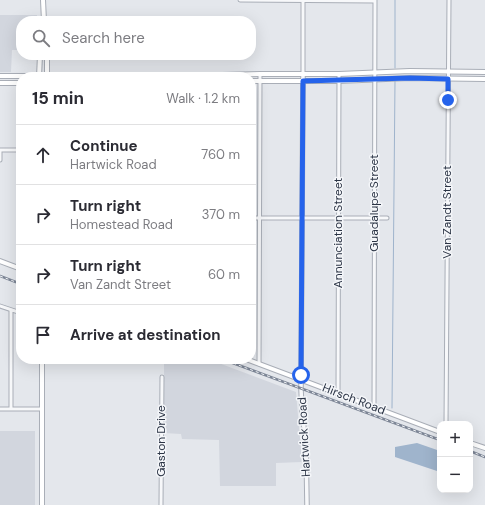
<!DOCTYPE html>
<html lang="en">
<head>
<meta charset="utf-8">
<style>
	:root { --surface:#fff; --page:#f7f7f7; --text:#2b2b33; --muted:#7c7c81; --line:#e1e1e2 }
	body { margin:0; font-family:"DM Sans",sans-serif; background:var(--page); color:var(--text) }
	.controls { position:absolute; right:12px; bottom:12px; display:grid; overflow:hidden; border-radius:8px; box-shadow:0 4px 16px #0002 }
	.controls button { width:36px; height:36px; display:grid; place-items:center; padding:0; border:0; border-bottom:1px solid var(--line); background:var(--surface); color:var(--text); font:20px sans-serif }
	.stop { position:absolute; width:12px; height:12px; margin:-9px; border:3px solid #2563eb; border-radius:50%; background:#fff }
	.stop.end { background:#2563eb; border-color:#fff; box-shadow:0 1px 4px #0008 }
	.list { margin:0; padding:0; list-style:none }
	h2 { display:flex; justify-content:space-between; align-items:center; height:52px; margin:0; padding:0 16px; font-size:17px }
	h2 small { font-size:13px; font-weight:400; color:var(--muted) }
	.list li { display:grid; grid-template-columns:26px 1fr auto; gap:12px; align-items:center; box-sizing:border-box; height:60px; padding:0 16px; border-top:1px solid var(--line) }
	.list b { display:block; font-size:15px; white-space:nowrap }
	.list p { margin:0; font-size:13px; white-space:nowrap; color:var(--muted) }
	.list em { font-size:13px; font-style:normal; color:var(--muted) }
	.icon { flex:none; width:22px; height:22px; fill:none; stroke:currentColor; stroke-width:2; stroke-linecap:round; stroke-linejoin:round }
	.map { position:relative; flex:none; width:485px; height:505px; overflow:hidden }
	.search { position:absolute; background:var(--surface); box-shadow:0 4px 16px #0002; left:16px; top:16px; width:240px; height:44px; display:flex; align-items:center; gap:10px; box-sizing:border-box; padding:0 14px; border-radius:16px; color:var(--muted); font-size:15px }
	.panel { position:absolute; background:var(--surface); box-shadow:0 4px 16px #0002; left:16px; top:72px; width:240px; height:292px; border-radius:16px }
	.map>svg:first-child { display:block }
	.built { fill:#d2d6de }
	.water { fill:#9fb4cc }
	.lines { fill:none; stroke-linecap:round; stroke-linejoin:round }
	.stream { stroke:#9fb4cc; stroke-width:1 }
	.minor-casing { stroke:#a9aeb7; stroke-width:5 }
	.tertiary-casing { stroke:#a9aeb7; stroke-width:5.5 }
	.secondary-casing { stroke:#a9aeb7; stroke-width:6 }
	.minor { stroke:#f7f8fa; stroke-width:3 }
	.tertiary { stroke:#f7f8fa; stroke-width:3.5 }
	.secondary { stroke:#fff; stroke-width:4 }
	.rail-casing { stroke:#7d8696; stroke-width:2.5 }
	.rail { stroke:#f4f6f9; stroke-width:1; stroke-dasharray:3; stroke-linecap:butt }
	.route { stroke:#2563eb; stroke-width:5 }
	.labels { text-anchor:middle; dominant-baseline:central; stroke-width:3; stroke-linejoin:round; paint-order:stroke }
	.street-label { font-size:12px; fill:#2b3445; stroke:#f4f6f9 }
</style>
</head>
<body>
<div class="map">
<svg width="485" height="505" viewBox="0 0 485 505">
	<rect width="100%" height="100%" fill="#e4e7ec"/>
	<path class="built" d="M0,15H37V21H21V50H12L11,72H0Z
		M164,359H208L296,392L302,462L276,463V486H220L219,440L182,439L181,434L164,433Z
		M0,431H35V505H0Z"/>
	<path class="water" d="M417,443L440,451V472L395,457V447Z"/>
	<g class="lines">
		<path class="stream" d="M395,68V0
			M392,408L395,81"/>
		<defs>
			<path id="minor" d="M240,0L375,1
				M303,0V74
				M0,150H21
				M0,160V150
				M251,218H387
				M0,306L21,313
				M259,364L260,74
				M338,393L339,74
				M374,407L375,0
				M0,409H42
				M11,409V310
				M446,424L449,0
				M161,505L162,377"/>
			<path id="tertiary" d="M303,74L301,389L302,411L306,445L307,505"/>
			<path id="secondary" d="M43,0L44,21
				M0,76H185L260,74H339L410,71L485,72
				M39,77L40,55
				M47,77V55
				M251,81H338L410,78L485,79
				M0,83H21
				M0,261L21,269
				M246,359L440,432
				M470,443L485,448
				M42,505V359"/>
		</defs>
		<use href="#minor" class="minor-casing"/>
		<use href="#tertiary" class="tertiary-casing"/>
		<use href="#secondary" class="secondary-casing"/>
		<use href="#minor" class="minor"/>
		<use href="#tertiary" class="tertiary"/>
		<use href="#secondary" class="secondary"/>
		<defs>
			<path id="rail" d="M0,276L21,284
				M222,359L440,440
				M470,451L485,457"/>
		</defs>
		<use href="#rail" class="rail-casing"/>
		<use href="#rail" class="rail"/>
	</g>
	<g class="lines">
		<path class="route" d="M301,375L303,81L410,78L448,79V100"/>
	</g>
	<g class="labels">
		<g class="street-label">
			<text transform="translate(374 203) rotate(-90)">Guadalupe Street</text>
			<text transform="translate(447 212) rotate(-90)">Van Zandt Street</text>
			<text transform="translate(338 233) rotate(-90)">Annunciation Street</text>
			<text transform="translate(354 399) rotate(21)">Hirsch Road</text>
			<text transform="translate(304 437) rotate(-93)">Hartwick Road</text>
			<text transform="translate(161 441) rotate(-90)">Gaston Drive</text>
		</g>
	</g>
</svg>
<div class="controls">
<button>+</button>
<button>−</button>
</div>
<div class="stop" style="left:301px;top:375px"></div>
<div class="stop end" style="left:448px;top:100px"></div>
<div class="search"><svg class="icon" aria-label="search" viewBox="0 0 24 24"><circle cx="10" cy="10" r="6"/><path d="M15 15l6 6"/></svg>Search here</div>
<section class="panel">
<h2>15 min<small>Walk · 1.2 km</small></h2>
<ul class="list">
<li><svg class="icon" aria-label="ahead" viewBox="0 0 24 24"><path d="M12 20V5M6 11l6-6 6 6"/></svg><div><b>Continue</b><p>Hartwick Road</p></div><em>760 m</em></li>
<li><svg class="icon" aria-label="right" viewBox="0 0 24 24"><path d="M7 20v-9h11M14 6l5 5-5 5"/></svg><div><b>Turn right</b><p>Homestead Road</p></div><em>370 m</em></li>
<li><svg class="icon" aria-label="right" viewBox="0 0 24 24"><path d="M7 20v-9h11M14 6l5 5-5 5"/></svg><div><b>Turn right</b><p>Van Zandt Street</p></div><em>60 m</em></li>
<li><svg class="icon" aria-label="arrive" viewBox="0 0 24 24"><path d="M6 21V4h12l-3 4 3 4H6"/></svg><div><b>Arrive at destination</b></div></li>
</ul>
</section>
</div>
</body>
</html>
